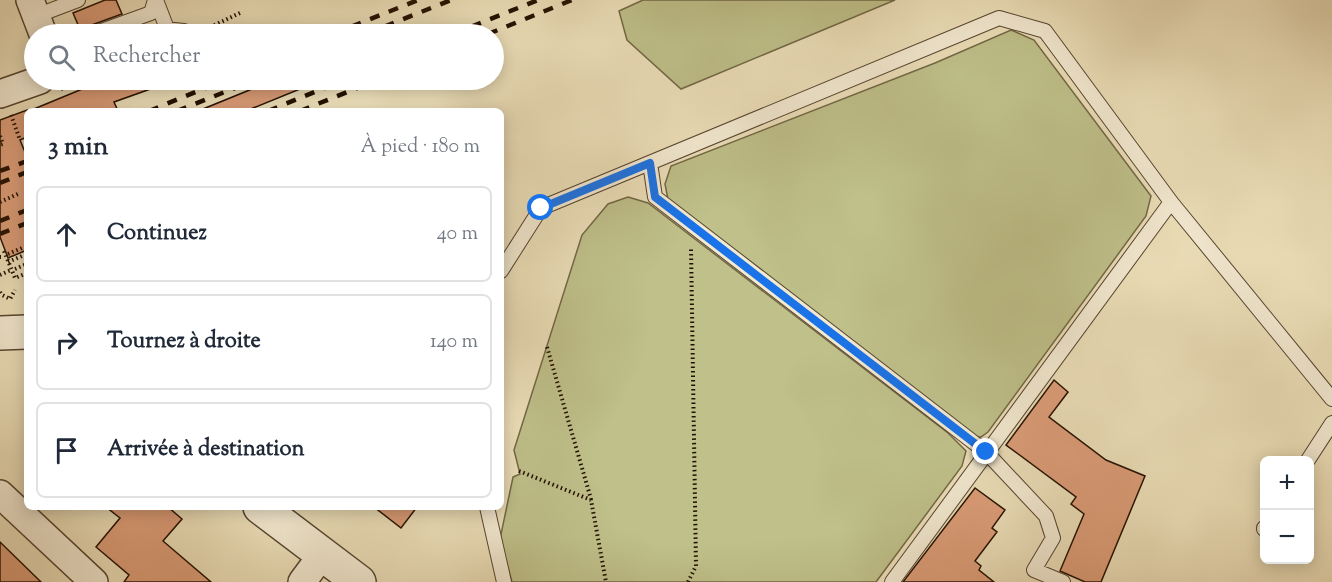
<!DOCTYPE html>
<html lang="fr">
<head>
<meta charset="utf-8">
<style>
	:root { --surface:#fff; --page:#f6f6f7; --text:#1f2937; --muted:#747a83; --line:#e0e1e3 }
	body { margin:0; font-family:"Sorts Mill Goudy",serif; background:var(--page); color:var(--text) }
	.controls { position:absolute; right:18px; bottom:18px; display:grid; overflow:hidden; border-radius:9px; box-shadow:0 3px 15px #0003 }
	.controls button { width:54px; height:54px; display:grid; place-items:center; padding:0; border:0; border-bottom:2px solid var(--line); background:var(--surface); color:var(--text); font:30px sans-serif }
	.stop { position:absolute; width:18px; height:18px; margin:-14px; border:4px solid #1a73e8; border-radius:50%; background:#fff }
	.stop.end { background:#1a73e8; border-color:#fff; box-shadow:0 2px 6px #0008 }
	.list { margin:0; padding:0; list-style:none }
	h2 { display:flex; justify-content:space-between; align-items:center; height:78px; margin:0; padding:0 24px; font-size:26px }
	h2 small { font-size:20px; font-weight:400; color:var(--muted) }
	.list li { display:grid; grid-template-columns:39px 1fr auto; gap:18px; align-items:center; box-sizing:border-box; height:96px; margin:0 12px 12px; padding:0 12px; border:2px solid var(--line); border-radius:9px }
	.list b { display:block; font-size:22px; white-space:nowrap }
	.list em { font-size:20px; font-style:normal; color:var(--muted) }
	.icon { flex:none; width:33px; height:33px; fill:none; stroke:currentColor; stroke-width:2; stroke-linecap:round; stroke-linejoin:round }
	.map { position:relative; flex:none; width:1332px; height:582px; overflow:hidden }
	.search { position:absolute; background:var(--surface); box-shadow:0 3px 15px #0003; left:24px; top:24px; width:480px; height:66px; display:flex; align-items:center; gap:15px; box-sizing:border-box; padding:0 21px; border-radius:33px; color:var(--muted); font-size:22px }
	.panel { position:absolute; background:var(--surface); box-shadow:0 3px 15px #0003; left:24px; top:108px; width:480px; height:402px; border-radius:9px }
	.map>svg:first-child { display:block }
	.green { fill:#bfc08a; stroke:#726846; stroke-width:1.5 }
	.building { fill:#dc9d78; stroke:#241001; stroke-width:1.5 }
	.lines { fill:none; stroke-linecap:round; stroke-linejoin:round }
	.service-casing { stroke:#56442f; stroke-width:16 }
	.minor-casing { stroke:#56442f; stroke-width:30 }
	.tertiary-casing { stroke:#56442f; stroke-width:36 }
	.path { stroke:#241001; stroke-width:4; stroke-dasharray:1.5 3; stroke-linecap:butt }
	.service { stroke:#f3ead2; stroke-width:14 }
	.minor { stroke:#f3ead2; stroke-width:27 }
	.tertiary { stroke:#f3ead2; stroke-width:33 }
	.rail { stroke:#241001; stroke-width:4.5; stroke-dasharray:10 10; stroke-linecap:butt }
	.route { stroke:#1a73e8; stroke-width:8 }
</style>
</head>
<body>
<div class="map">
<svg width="1332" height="582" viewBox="0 0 1332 582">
	<rect width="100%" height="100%" fill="#ecdfb9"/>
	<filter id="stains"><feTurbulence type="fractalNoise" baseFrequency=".00333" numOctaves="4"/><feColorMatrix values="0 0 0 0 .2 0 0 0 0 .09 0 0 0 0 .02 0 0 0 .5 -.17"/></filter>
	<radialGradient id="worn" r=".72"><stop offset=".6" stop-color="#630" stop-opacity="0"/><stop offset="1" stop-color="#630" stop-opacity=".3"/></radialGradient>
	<path class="green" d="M643,0H895L681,89L627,40L619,11Z
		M1011,30L1034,40L1151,196L1146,216L988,432L981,437H970L669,205L665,184L671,166L935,63Z
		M628,197L648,203L948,433L966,451L962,466L876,582H512L500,539L513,477L520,474L514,450L582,235L608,204Z"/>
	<path class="building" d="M105,0H116L122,14L89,26L86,29L84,34H82L73,13Z
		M104,80H169L170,82L114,102L118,111H29Z
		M274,80H322L246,111H198Z
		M27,110V137L20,140L27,157V250L8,258L0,237V120Z
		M1054,380L1068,392L1049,417L1106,460L1145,476L1101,582H1085L1060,571L1084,514L1071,504L1076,497L1006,445Z
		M975,488L1005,510L992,528L997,532L975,561L981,566L979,570L994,582H903Z
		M106,507H168L182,519L163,541L211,582H124L129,575L96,547L120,518Z
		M374,507H417L401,528Z
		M0,542L41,582H0Z"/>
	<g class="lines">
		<defs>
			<path id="service" d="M156,0L166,26L161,34
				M36,16L78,0
				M164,29L184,31L187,34
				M93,34L151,13L155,0
				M650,163L655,197L986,452L1046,516L1053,538L1034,570L1063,582
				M1171,202L1332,399
				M501,271L541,208L999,18L1045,31L1171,202L892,582
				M1308,460L1332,423
				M487,507L504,582
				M1264,529V528"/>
			<path id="minor" d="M30,0L43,34
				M0,94L40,80
				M0,494L94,582
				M302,582L322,555"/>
			<path id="tertiary" d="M0,333L27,332
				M260,507L359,582"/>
		</defs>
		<use href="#service" class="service-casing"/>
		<use href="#minor" class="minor-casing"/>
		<use href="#tertiary" class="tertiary-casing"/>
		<path class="path" d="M202,31L242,12
			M133,80L134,82
			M61,89L86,80
			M11,115L20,140
			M0,136L3,144L0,145
			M0,202L18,194
			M4,251L15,278L27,273
			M8,254L27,246
			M0,257H1
			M8,262L27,254
			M15,269L27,264
			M0,275L11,270
			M0,292L2,295L10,299L15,290
			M547,347L591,499
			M519,471L591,500L606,582
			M688,582L696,566L691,247"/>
		<use href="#service" class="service"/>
		<use href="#minor" class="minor"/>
		<use href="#tertiary" class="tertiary"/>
		<path class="rail" d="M333,34L418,0
			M366,34L451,0
			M453,34L538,0
			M488,34L572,0
			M149,111L225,80
			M177,111L255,80
			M268,111L344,80
			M300,111L377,80
			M0,171L27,161
			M0,183L27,172
			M0,221L27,210
			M0,234L27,223"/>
	</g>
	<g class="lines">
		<path class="route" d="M541,208L650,163L655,197L986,452"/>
	</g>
	<rect width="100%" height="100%" filter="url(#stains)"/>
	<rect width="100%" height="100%" fill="url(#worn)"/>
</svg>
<div class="controls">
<button>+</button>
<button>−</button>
</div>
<div class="stop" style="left:541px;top:208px"></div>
<div class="stop end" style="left:986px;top:452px"></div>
<div class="search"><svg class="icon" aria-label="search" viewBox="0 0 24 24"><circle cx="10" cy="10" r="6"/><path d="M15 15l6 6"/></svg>Rechercher</div>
<section class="panel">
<h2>3 min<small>À pied · 180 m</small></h2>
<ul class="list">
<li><svg class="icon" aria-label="ahead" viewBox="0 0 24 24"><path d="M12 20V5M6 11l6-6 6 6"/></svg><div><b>Continuez</b></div><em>40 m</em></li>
<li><svg class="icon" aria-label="right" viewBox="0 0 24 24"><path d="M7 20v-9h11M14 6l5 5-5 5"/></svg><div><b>Tournez à droite</b></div><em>140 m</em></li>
<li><svg class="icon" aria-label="arrive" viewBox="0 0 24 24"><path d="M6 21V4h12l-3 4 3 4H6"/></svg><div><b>Arrivée à destination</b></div></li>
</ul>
</section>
</div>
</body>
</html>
